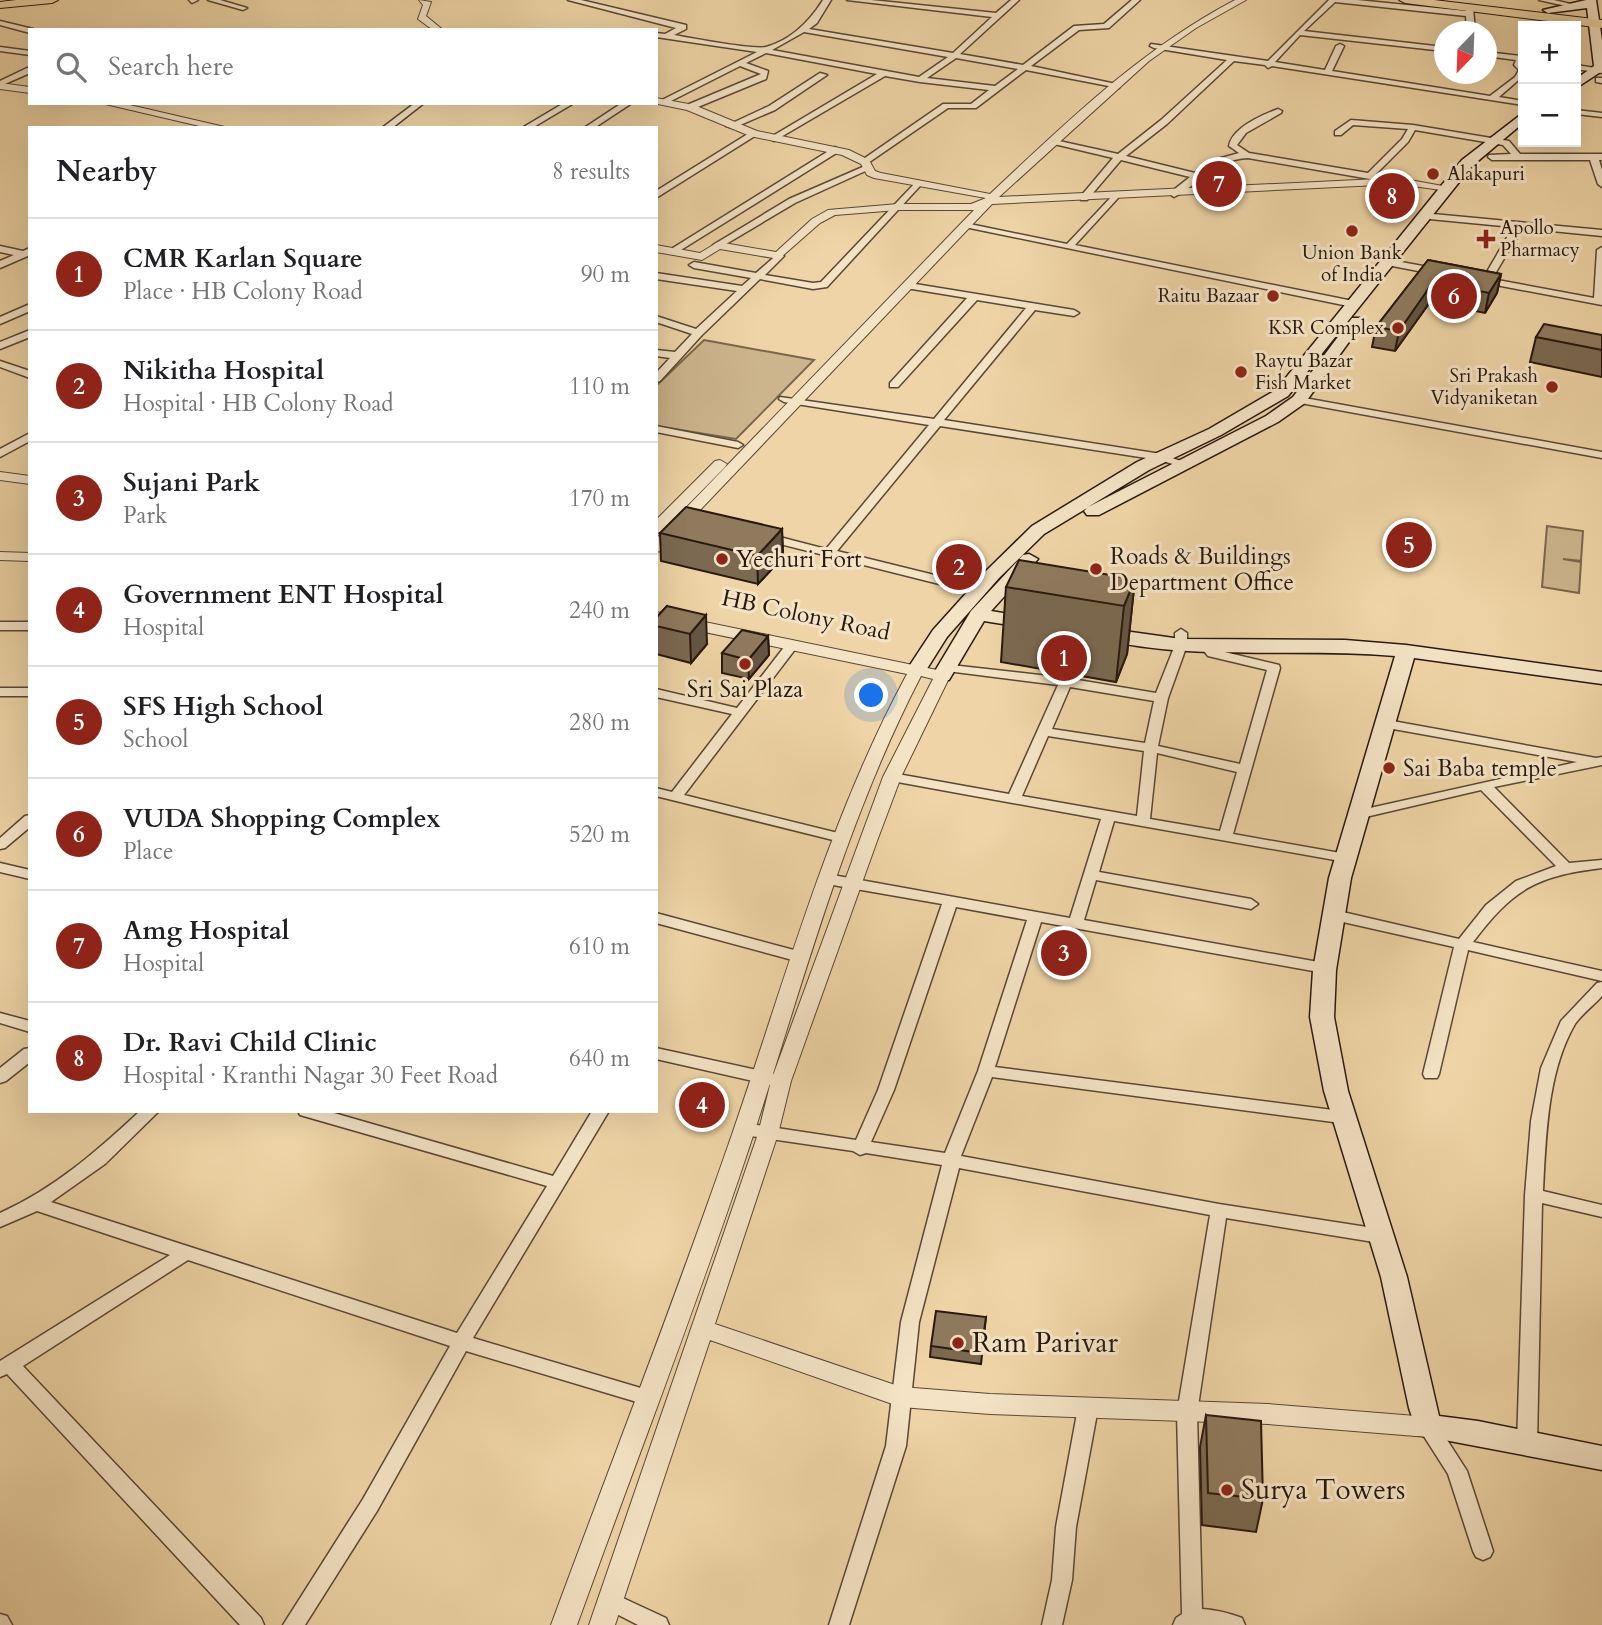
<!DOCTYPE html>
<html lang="en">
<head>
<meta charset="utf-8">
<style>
	:root { --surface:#fff; --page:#f6f6f6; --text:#202124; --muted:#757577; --line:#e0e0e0; --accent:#8f2418 }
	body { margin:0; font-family:Cardo,serif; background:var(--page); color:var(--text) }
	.controls { position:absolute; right:21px; top:21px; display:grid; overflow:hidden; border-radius:0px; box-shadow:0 7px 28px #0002 }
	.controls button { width:63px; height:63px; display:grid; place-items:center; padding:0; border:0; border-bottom:2px solid var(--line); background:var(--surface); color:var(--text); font:35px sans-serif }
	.compass { position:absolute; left:1434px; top:21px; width:63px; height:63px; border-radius:50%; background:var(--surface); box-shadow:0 7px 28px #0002; rotate:203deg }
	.you { position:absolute; left:872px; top:696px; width:24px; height:24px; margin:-18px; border:5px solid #fff; border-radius:50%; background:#1a73e8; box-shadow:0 0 0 10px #1a73e833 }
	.badge { display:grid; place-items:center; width:46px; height:46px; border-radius:50%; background:var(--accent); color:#fff; font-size:23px; font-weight:700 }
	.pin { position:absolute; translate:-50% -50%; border:4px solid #fff; box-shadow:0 2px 7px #0006 }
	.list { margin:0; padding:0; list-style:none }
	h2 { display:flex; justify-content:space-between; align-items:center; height:91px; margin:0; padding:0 28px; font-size:30px }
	h2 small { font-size:23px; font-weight:400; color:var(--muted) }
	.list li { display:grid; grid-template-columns:46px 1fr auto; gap:21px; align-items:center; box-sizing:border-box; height:112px; padding:0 28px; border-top:2px solid var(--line) }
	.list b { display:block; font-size:26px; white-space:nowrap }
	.list p { margin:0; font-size:23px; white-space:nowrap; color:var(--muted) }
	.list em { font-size:23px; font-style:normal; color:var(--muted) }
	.icon { flex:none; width:38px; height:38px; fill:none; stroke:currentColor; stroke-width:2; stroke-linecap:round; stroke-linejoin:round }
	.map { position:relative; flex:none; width:1602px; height:1625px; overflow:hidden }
	.search { position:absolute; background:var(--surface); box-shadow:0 7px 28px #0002; left:28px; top:28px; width:630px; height:77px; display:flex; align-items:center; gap:18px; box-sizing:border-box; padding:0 24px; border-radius:0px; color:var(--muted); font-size:26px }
	.panel { position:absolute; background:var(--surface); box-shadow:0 7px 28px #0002; left:28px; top:126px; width:630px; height:987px; border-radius:0px }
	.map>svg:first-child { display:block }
	.green { fill:#ccb48c; stroke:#7a664e; stroke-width:2 }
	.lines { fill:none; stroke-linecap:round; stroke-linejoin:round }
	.minor-casing { stroke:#5a4735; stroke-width:3 }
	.tertiary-casing { stroke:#5a4735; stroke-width:2 }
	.secondary-casing { stroke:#28180f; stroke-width:3 }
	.primary-casing { stroke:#28180f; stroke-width:2 }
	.minor { fill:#f4e3c5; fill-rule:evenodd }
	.tertiary { fill:#f4e3c5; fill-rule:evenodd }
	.secondary { fill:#f4e3c5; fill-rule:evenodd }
	.primary { fill:#eed4a6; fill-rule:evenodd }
	.wall { fill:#7b6951; stroke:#28180f; stroke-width:2 }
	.shaded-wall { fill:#645542; stroke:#28180f; stroke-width:2 }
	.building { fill:#8f7a5e; stroke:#28180f; stroke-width:2 }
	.poi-dot { fill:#8f2418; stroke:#f4e3c5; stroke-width:2.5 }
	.labels { text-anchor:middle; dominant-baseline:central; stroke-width:6; stroke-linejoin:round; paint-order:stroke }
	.far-poi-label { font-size:19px; fill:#28180f; stroke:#f4e3c5; text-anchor:start }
	.poi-label { font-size:23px; fill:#28180f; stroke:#f4e3c5; text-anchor:start }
	.street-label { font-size:23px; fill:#28180f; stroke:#f4e3c5 }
	.near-poi-label { font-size:28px; fill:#28180f; stroke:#f4e3c5; text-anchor:start }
</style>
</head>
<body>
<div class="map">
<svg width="1602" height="1625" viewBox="0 0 1602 1625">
	<rect width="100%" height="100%" fill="#eed4a6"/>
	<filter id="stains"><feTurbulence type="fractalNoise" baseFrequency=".00286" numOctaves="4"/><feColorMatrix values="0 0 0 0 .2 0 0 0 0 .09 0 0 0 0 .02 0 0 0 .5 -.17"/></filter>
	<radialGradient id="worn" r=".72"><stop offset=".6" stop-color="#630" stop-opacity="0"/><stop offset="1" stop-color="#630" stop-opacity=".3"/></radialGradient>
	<path class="green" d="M704,340L814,360L736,439L656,426V386Z
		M1547,526L1583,531L1581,561L1563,559L1581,562L1579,593L1542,587Z"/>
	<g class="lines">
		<defs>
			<path id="minor" d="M189,0H198L192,3Z
				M208,0H220L247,8L243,10Z
				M568,0H581L686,25V29L674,35C690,38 755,50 766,47C791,40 810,21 823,0H831L817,23L809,29L953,53L992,17L847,0H871L996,13L1011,0H1019L960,54L1023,65L1074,26L1104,24L1132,0H1140L1109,28L1079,30L1031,66L1116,84H1119V88L1026,70L976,108H948L865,165L861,162L862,160L943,104H971L989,90L920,82L885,76L774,141L770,139L771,137L877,74L766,53L746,63L768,71L766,79L693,109H687V105L761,74L740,66L665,104L661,102L662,100L757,52L656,37V33L665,34L676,28ZM804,32L948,57L919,77L772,50ZM956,58L1018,69L995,86L927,78Z
				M1329,0H1357L1466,11L1465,7L1469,5L1473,7L1475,32H1467L1466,16L1335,2L1304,31L1444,47V51L1300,35L1275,62L1325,70L1336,46L1340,44L1344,46L1332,71L1490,96L1515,77L1519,70L1514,65L1516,60L1486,56V52L1521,56H1523V76L1499,97L1523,101V105L1272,66L1268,68L1265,65L1234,61L1167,124L1126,156L1195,173L1214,160L1239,153L1229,146C1232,128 1262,115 1278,109L1282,111L1281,113L1246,133L1237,145L1249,153L1368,173L1402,139L1408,129L1353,125L1341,135H1335V131L1351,120L1413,125L1509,141L1520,154H1602V160H1599L1602,170V187L1598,184L1590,160H1492L1488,157L1489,155L1511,154L1503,145L1415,130L1408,142L1376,174L1402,179L1403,181L1399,184L1248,158C1212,160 1202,183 1174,197L1170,194L1171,192L1190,177L1121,160L1087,200H1081V196L1113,158L1050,143V139L1118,154L1161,120L1227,60L1154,48L1150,46L1151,44L1268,61Z
				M1539,0H1554L1579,6L1575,8Z
				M0,21L33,29V30H30V33L0,25Z
				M0,47L30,51V55L0,51Z
				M1576,65L1602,69V73L1576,69Z
				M27,68H30V73L0,86V81Z
				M820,73L827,75L775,110L733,128L726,126L769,106Z
				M1596,78H1602V83L1596,82Z
				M415,103H424L392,128H382Z
				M564,103H574L532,128H522Z
				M622,103H632L594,128H584Z
				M1576,110L1602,113V117L1576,114Z
				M751,132L758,134L656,198V191Z
				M835,147L839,150L838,152L676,253L668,251Z
				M865,166L872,168L795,203L721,247L713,245L789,199Z
				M917,181L920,182V186L827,287L813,289L760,279L702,335L660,381L656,382V373L670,358L656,356V350L675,352L692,334L656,322V316L696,329L737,291L656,279V273L742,286L751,278L694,268L689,265L694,262L756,273L779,253L784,256L765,275L813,283L821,282Z
				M1115,193L1118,194V198L1075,245L1353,301L1358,304L1353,307L960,226L965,223L1067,244Z
				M1422,213L1602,230V236L1522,228L1492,279L1594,298L1597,250L1602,247V305L1480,282L1478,280L1484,277L1513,227L1419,218V214Z
				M0,246L23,251L30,248V255L0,268V261L14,255L0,252Z
				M1385,259L1439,269L1444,272L1439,275L1382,264V260Z
				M909,283L1074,310L1079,313L1074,316L1035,310L944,420L1161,454L1189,464L1183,467L1159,460L940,426L837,551L983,587L985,590L979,594L760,539V535L764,533L826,549L929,425L784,402L779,399L780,397L934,419L1026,308L977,300L898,387H890V383L967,298L906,288L904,286Z
				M30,304V311L0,324V317Z
				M30,330V337L0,349V342Z
				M0,361L30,371V378L0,367Z
				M1299,397L1602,452V458L1295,402V398Z
				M656,426L738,442L743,445L738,448L656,432Z
				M30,433V441L0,457V449Z
				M0,622H30V630H0Z
				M1181,629L1187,633V645L1168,698L1158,746L1240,764L1267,670L1208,656L1199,645L1201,642H1209L1216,650L1279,665L1280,668L1233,834L1346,854L1353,858L1346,862L1114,821L1099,872L1251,899L1258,904L1251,909L1096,880L1084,920L1324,963L1332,968L1324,973L1041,922L995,1067L1341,1111L1347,1113L1349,1117L1347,1121L1341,1123L992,1077L961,1156L1219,1204L1380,1229L1386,1231L1389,1236L1386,1241L1380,1243L1226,1218L1197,1413L1202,1609C1217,1610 1229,1613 1242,1618L1245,1625H1173L1176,1618L1182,1614L1177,1413L1210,1215L959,1168L919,1322L906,1446L849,1625H829L886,1446L901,1322L942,1165L866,1153L860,1155L853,1151L744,1135L738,1133L736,1129L738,1125L744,1123L856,1140L878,1090L942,904L827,884L820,879L827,874L1070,918L1101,819L892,781L885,777L892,773L1009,794L1058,685L947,671L941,667L942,664L1066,678L1156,693L1175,645V633ZM1070,687L1154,701L1145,743L1052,729ZM1048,736L1144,751L1137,816L1022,796ZM1157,753L1237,772L1220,831L1150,819ZM956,907L1027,920L978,1071L945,1153L871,1142L894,1090Z
				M792,641L798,645L796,648L684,795L846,835L848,838L846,841L841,842L656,796V788L672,792L732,714L656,697V689L737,708L788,642Z
				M0,688H30V696H0Z
				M1387,720L1596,758L1602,757V765L1494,787L1569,863L1602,860V868C1536,876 1513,889 1473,942L1602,971V981L1468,950L1439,1074L1437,1078H1425L1423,1074L1454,947L1334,920L1327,915L1334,910L1459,939L1486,905L1516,881L1556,866L1481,790L1357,819L1350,815L1352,812L1577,762L1382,727L1380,724L1382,721Z
				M30,815V827L5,848L0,849V838L25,816Z
				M0,863L30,870V879L0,872Z
				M656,913L805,953L808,957L800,962L656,923Z
				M1602,982V996C1594,1005 1582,1014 1575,1024C1547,1072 1546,1137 1543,1191L1602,1205V1217L1542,1203L1537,1444L1534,1450L1527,1452L1520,1450L1517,1444L1525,1195L1531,1121L1541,1068L1561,1021L1597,983Z
				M0,1013L30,1021V1032L0,1023Z
				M30,1048V1062L6,1081L0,1083V1068L24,1049Z
				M656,1048L771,1073L777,1075L779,1079L777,1083L771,1085L656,1059Z
				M140,1111H159L105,1164L51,1202L457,1333L547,1186L300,1115L298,1111H327L553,1176L592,1111H609L473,1338L654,1392L656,1397L654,1402L647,1405L466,1351L377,1511L305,1625H283L363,1499L450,1346L188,1260L23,1366L261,1618L264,1625H240L7,1374L0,1377V1361L170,1255L37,1211L0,1227V1213C54,1189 97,1151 140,1111Z
				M1088,1400L1095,1402L1098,1408L1076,1527L1072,1580L1062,1625H1042L1052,1580L1056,1527L1078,1408L1081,1402Z
				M1428,1419L1435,1421L1467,1471L1493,1551L1490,1557L1483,1560L1476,1557L1473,1551L1448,1474L1418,1427L1421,1421Z
				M610,1592L666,1618L669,1625H638L603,1607L600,1601L603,1595Z
				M0,1614L7,1616L12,1625H0Z"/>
			<path id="tertiary" d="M419,0L431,2L426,16L443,30H433L418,19L423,5Z
				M1235,0H1246L1196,28L1149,61L999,197L1399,178L1448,187V191L1399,184L992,204L661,551L656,552V539L974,210H898L835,215L820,223L779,259L720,249L702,260L656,252V245L700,253L718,242L776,252L812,219L828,210L898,204H971L986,198L874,178L867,175L861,164L842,155L750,136L687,110L653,103H656V98L694,105L757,131L849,150L869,160L875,171L881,173L990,194C1068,121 1140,50 1235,0Z
				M0,83L30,87V93L0,89Z
				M101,103H121L229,128H208Z
				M720,460L727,464L725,467L661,532L656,533V520L715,461Z
				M0,472L30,476V484L0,480Z
				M0,552L30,553V561L0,560Z
				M656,612L942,671L950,676L901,777L877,841L791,1081L778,1134L715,1324L901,1387L990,1394L1268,1404L1428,1417L1436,1420L1440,1427L1436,1434L1428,1437L1268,1424L990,1414L901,1407L710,1340L615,1625H589L758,1134L771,1081L883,777L933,679L921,676C844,824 803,985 751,1142C697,1305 635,1464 577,1625H551C610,1465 673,1305 729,1143C784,985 827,822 907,674L656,622Z"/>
			<path id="secondary" d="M1586,0H1596L1602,40V71L1576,88V79L1594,66L1587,8L1548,13L1543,10Z
				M1523,113V123L1472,166L1288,396L1221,435L1149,470L1088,507L1266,416L1293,397L1352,318H1362L1364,321L1305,403L1278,422L1099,515H1087L1084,511L1087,508L1044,534L999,578L947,637L923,675H909L906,671L933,630L987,570L1032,526L1137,462L1209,429L1276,390L1462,160Z
				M1029,554L1038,559L991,611L1040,619L1042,623L1040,627L1033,629L984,621L949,680H935L932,676L971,611L1023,555Z
				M1103,628L1181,639L1345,640L1406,645L1602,672V684L1414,658L1351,878L1336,970L1334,1017L1348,1091L1407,1277L1439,1416L1478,1421L1602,1446V1470L1418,1435L1409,1408L1381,1277L1324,1091L1310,1017L1313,970L1329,878L1395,656C1297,647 1193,662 1096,638L1094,634Z"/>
			<path id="primary" d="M16,0H58L52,3L0,8V2Z
				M1399,0H1434L1602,20V28L1405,3Z"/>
		</defs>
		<use href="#minor" class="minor-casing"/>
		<use href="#tertiary" class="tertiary-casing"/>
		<use href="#secondary" class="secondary-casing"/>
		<use href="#primary" class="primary-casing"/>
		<use href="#minor" class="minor"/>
		<use href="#tertiary" class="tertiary"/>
		<use href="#secondary" class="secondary"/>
		<use href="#primary" class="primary"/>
	</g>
	<path class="wall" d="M1428,260L1501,274L1497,293L1485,313L1430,302L1395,351L1372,347L1376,327Z
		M1602,335V377L1530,362L1536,337Z
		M782,529L783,557L758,584L661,561L660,533Z
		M1135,579L1127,654L1116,682L1001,662L1006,587Z
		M667,606L707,644L691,663L656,654V618Z
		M768,636L769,655L749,679L722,673V653Z
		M986,1317L981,1364L930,1357L931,1346Z
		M1206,1415L1263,1499L1256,1532L1202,1525L1200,1447Z"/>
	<path class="shaded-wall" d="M1501,274L1497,293L1485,313L1489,293Z
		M1433,282L1430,302L1395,351L1399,331Z
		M782,529L783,557L758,584L757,556Z
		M1135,579L1127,654L1116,682L1124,606Z
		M706,615L707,644L691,663L690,634Z
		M768,636L769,655L749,679L748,660Z"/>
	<path class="building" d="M1428,260L1501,274L1489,293L1433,282L1399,331L1376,327Z
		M1544,324L1602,335V350L1536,337Z
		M686,507L782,529L757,556L660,533Z
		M1019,560L1135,579L1124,606L1006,587Z
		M667,606L706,615L690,634L656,626V618Z
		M742,630L768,636L748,660L722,653Z
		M936,1311L986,1317L981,1353L931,1346Z
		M1206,1415L1261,1421L1263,1499L1208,1493Z"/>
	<g class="poi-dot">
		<circle cx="1433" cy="174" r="7"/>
		<circle cx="1352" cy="231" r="7"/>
		<path d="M1482.5 228.5h7v7h7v7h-7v7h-7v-7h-7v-7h7z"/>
		<circle cx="1273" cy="296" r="7"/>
		<circle cx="1398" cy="328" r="7"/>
		<circle cx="1241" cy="372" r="7"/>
		<circle cx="1552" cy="387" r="7"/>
		<circle cx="722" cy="559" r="7"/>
		<circle cx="1096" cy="569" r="7"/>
		<circle cx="745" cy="664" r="7"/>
		<circle cx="1389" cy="768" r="7"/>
		<circle cx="958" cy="1343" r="7"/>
		<circle cx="1227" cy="1490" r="7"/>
	</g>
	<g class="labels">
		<g class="far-poi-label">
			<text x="1447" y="174">Alakapuri</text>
			<text x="1500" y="228">Apollo<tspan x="1500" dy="22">Pharmacy</tspan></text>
			<text x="1352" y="253" text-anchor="middle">Union Bank<tspan x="1352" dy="22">of India</tspan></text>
			<text x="1259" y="296" text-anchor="end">Raitu Bazaar</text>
			<text x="1384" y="328" text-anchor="end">KSR Complex</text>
			<text x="1255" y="361">Raytu Bazar<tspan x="1255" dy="22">Fish Market</tspan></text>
			<text x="1538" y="376" text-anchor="end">Sri Prakash<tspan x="1538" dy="22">Vidyaniketan</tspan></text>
		</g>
		<g class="poi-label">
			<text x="1110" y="556">Roads &amp; Buildings<tspan x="1110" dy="26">Department Office</tspan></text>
			<text x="736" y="559">Yechuri Fort</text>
			<text x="745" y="689" text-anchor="middle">Sri Sai Plaza</text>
			<text x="1403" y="768">Sai Baba temple</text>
		</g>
		<g class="street-label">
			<text transform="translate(806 615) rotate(12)">HB Colony Road</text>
		</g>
		<g class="near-poi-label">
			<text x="972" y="1343">Ram Parivar</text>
			<text x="1241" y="1490">Surya Towers</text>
		</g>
	</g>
	<rect width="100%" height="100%" filter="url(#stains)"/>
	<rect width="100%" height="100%" fill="url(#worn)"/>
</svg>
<div class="controls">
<button>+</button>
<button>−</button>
</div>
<svg class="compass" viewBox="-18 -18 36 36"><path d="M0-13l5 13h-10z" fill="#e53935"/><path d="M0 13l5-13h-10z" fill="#757577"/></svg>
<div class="you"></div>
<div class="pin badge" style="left:1064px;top:658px">1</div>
<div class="pin badge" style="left:959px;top:567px">2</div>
<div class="pin badge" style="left:1064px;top:953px">3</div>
<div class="pin badge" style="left:702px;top:1105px">4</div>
<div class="pin badge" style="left:1409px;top:545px">5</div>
<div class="pin badge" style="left:1454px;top:296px">6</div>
<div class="pin badge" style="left:1219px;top:184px">7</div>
<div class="pin badge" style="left:1392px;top:196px">8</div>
<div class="search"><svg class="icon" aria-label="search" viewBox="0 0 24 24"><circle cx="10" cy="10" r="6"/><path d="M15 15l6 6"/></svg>Search here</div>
<section class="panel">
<h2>Nearby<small>8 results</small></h2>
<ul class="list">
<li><span class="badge">1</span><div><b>CMR Karlan Square</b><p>Place · HB Colony Road</p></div><em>90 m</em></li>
<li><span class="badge">2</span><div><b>Nikitha Hospital</b><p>Hospital · HB Colony Road</p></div><em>110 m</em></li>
<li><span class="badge">3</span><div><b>Sujani Park</b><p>Park</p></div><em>170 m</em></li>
<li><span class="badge">4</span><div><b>Government ENT Hospital</b><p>Hospital</p></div><em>240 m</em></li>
<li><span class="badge">5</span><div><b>SFS High School</b><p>School</p></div><em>280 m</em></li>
<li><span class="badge">6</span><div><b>VUDA Shopping Complex</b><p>Place</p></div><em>520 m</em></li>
<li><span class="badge">7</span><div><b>Amg Hospital</b><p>Hospital</p></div><em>610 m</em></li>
<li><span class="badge">8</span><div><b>Dr. Ravi Child Clinic</b><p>Hospital · Kranthi Nagar 30 Feet Road</p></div><em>640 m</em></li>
</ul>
</section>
</div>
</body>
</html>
